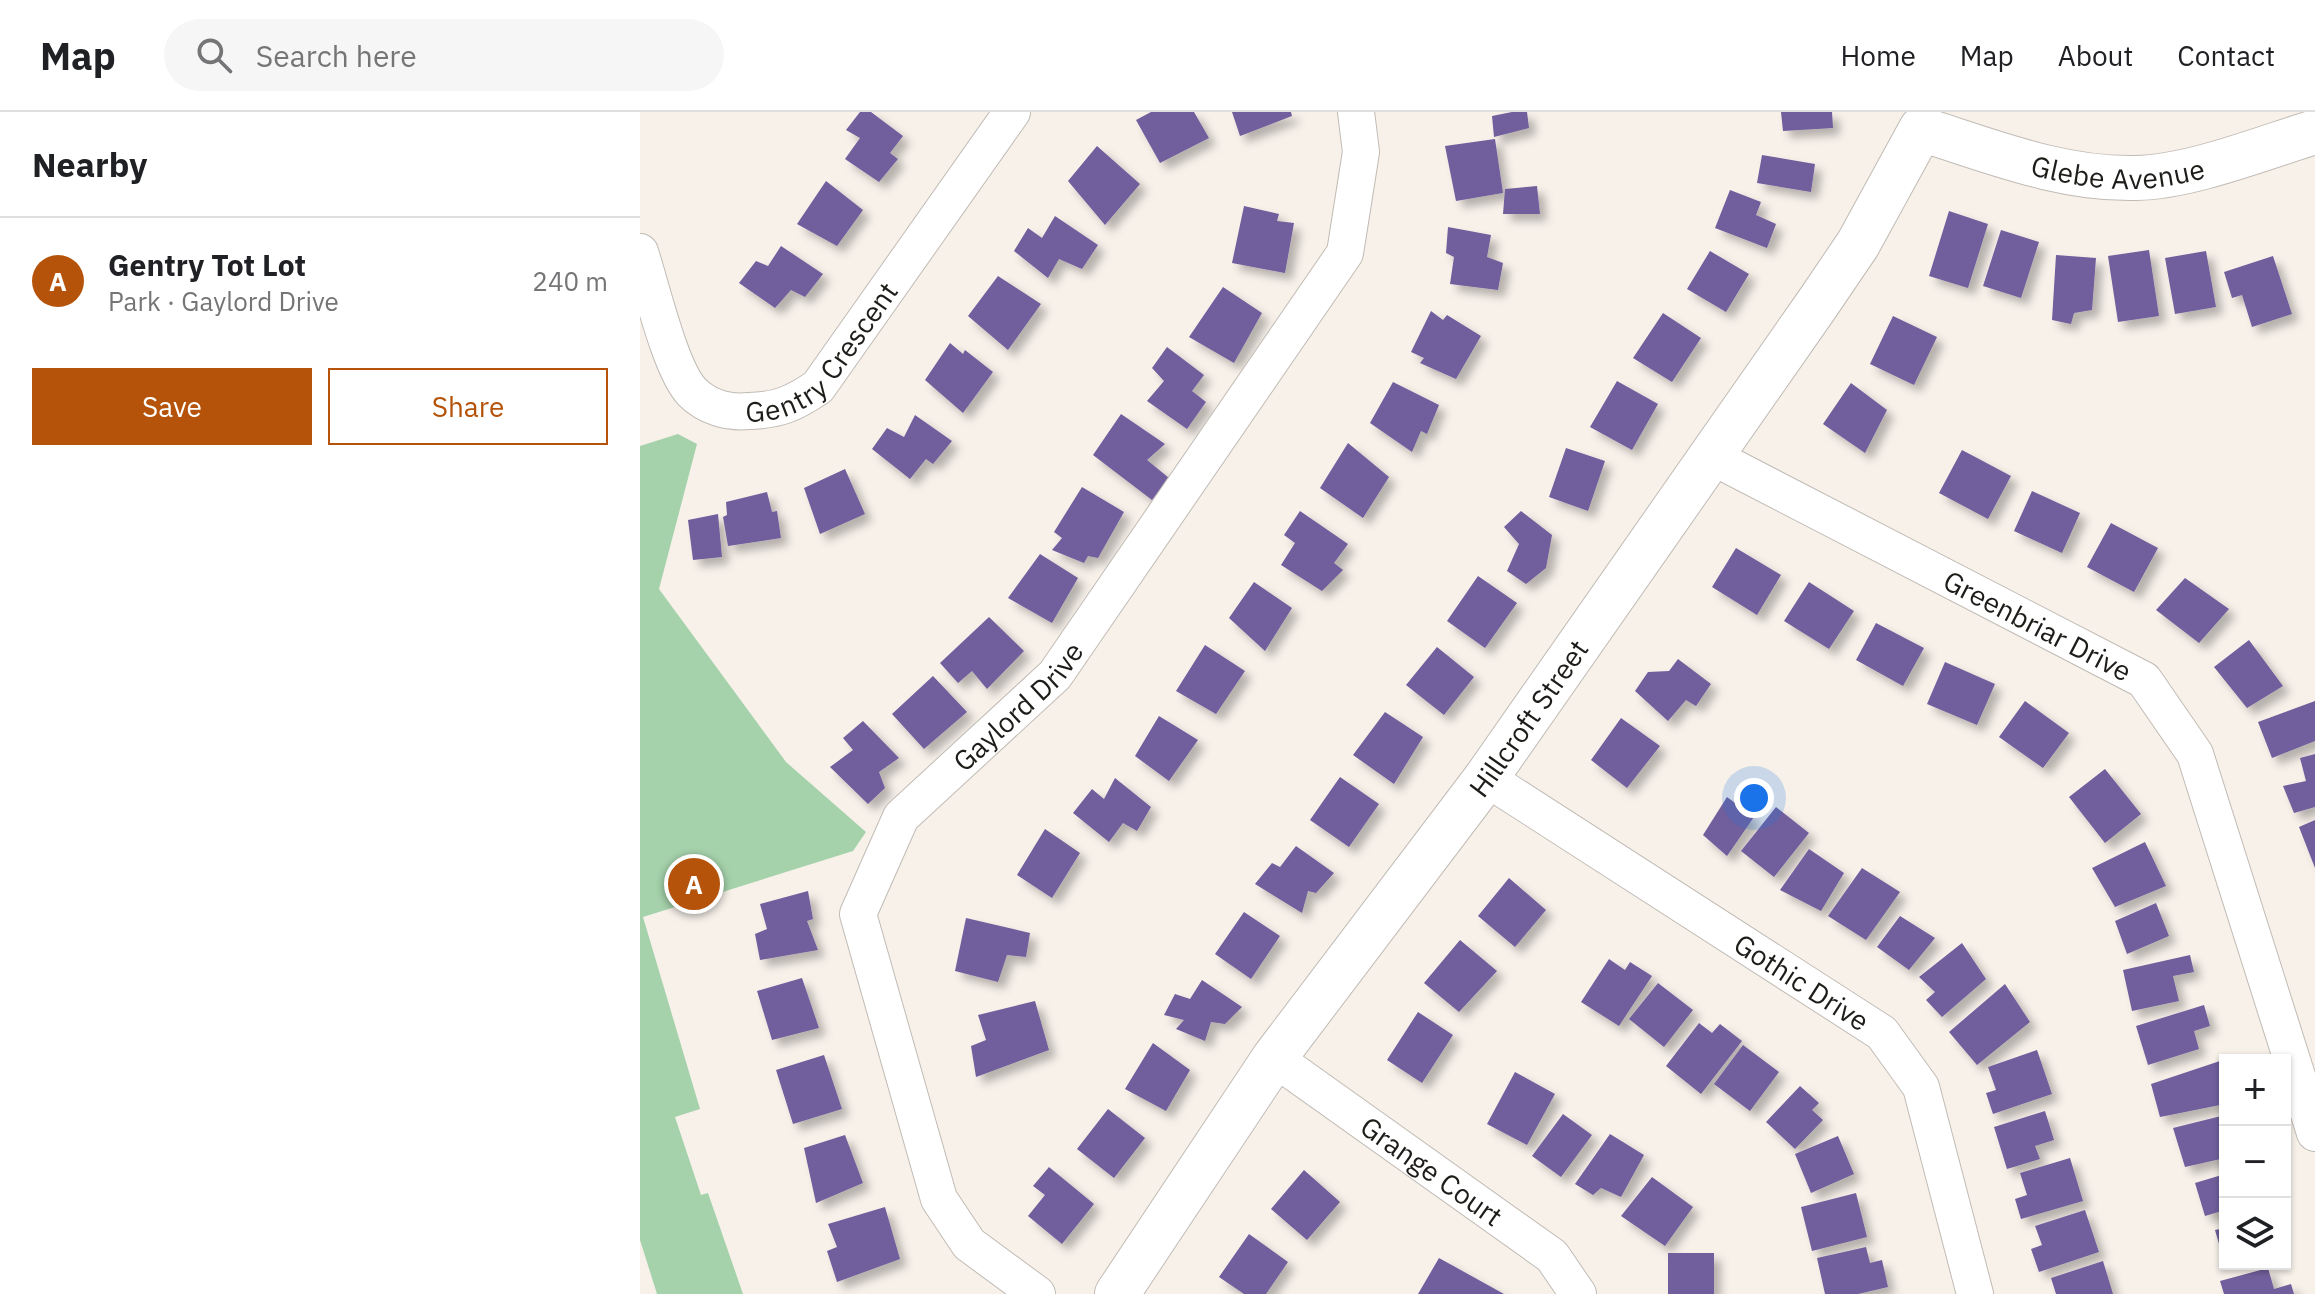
<!DOCTYPE html>
<html lang="en">
<head>
<meta charset="utf-8">
<style>
	:root { --surface:#fff; --page:#f6f6f6; --text:#202124; --muted:#757577; --line:#e0e0e0; --accent:#b45309 }
	body { margin:0; font-family:"IBM Plex Sans",sans-serif; background:var(--page); color:var(--text) }
	.controls { position:absolute; right:24px; bottom:24px; display:grid; overflow:hidden; border-radius:0px; box-shadow:0 2px 6px #0004 }
	.controls button { width:72px; height:72px; display:grid; place-items:center; padding:0; border:0; border-bottom:2px solid var(--line); background:var(--surface); color:var(--text); font:40px sans-serif }
	.you { position:absolute; left:1114px; top:686px; width:28px; height:28px; margin:-20px; border:6px solid #fff; border-radius:50%; background:#1a73e8; box-shadow:0 0 0 12px #1a73e833 }
	.badge { display:grid; place-items:center; width:52px; height:52px; border-radius:50%; background:var(--accent); color:#fff; font-size:26px; font-weight:700 }
	.pin { position:absolute; translate:-50% -50%; border:4px solid #fff; box-shadow:0 2px 8px #0006 }
	.list { margin:0; padding:0; list-style:none }
	h2 { display:flex; justify-content:space-between; align-items:center; height:104px; margin:0; padding:0 32px; font-size:34px }
	h2 small { font-size:26px; font-weight:400; color:var(--muted) }
	.list li { display:grid; grid-template-columns:52px 1fr auto; gap:24px; align-items:center; box-sizing:border-box; height:128px; padding:0 32px; border-top:2px solid var(--line) }
	.list b { display:block; font-size:30px; white-space:nowrap }
	.list p { margin:0; font-size:26px; white-space:nowrap; color:var(--muted) }
	.list em { font-size:26px; font-style:normal; color:var(--muted) }
	.actions { display:flex; gap:16px; padding:24px 32px }
	.actions a { flex:1; padding:18px 0; border:2px solid var(--accent); border-radius:0px; text-align:center; font-size:28px; color:var(--accent) }
	.actions .main { background:var(--accent); color:#fff }
	.icon { flex:none; width:44px; height:44px; fill:none; stroke:currentColor; stroke-width:2; stroke-linecap:round; stroke-linejoin:round }
	.map { position:relative; flex:none; width:1675px; height:1182px; overflow:hidden }
	header { display:flex; align-items:center; gap:48px; box-sizing:border-box; height:112px; padding:0 40px; background:var(--surface); border-bottom:2px solid var(--line) }
	header strong { font-size:38px }
	nav { display:flex; gap:44px; margin-inline-start:auto; font-size:28px }
	.search { width:560px; height:72px; background:var(--page); display:flex; align-items:center; gap:20px; box-sizing:border-box; padding:0 28px; border-radius:44px; color:var(--muted); font-size:30px }
	main { display:flex }
	aside { flex:1; background:var(--surface) }
	.map>svg:first-child { display:block }
	.green { fill:#a5d2ab }
	.building { fill:#6f5e9c; filter:url(#shadow) }
	.lines { fill:none; stroke-linecap:round; stroke-linejoin:round }
	.street-casing { stroke:#c1bbb5; stroke-width:38 }
	.secondary-casing { stroke:#c1bbb5; stroke-width:46 }
	.street { stroke:#fff; stroke-width:36 }
	.secondary { stroke:#fff; stroke-width:44 }
	.labels { text-anchor:middle; dominant-baseline:central; stroke-width:7; stroke-linejoin:round; paint-order:stroke }
	.street-label { font-size:28px; fill:#1e1c19; stroke:#fff }
</style>
</head>
<body>
<header>
<strong>Map</strong>
<div class="search"><svg class="icon" aria-label="search" viewBox="0 0 24 24"><circle cx="10" cy="10" r="6"/><path d="M15 15l6 6"/></svg>Search here</div>
<nav><a>Home</a><a>Map</a><a>About</a><a>Contact</a></nav>
</header>
<main>
<aside>
<h2>Nearby<small></small></h2>
<ul class="list">
<li><span class="badge">A</span><div><b>Gentry Tot Lot</b><p>Park · Gaylord Drive</p></div><em>240 m</em></li>
</ul>
<div class="actions"><a class="main">Save</a><a>Share</a></div>
</aside>
<div class="map">
<svg width="1675" height="1182" viewBox="0 0 1675 1182">
	<defs>
		<filter id="shadow"><feDropShadow dx="7" dy="7" stdDeviation="4" flood-color="#0004"/></filter>
	</defs>
	<rect width="100%" height="100%" fill="#f7f1ea"/>
	<path class="green" d="M38,322L57,332L19,477L146,650L226,720L213,739L3,805L60,997L35,1005L61,1083L68,1081L103,1182H17L0,1128V334Z"/>
	<path class="building" d="M220,0H231L263,24L250,41L258,47L239,70L205,47L220,26L206,18Z
		M511,0H554L569,26L520,51L496,8Z
		M592,0H651L652,4L600,24Z
		M872,0H887L889,16L854,25L852,4Z
		M1141,0H1192L1193,16L1143,19Z
		M855,27L863,81L816,89L805,34Z
		M457,34L500,72L465,113L428,69Z
		M1122,43L1175,52L1171,80L1117,71Z
		M186,69L223,98L197,134L157,112Z
		M897,74L900,102H863L865,77Z
		M1090,78L1121,90L1116,103L1136,112L1127,136L1075,116Z
		M604,94L639,102L637,109L654,111L645,161L592,151Z
		M1309,99L1348,112L1328,176L1289,164Z
		M415,104L458,133L442,157L419,147L408,166L374,139L388,116L402,126Z
		M808,115L851,123L847,145L863,151L858,178L810,172L814,145L806,141Z
		M1361,118L1399,130L1381,186L1343,174Z
		M141,134L183,162L165,185L151,178L135,196L99,171L116,149L128,154Z
		M1509,138L1519,204L1478,210L1468,144Z
		M1070,139L1109,162L1086,200L1047,177Z
		M1566,139L1576,195L1535,202L1525,146Z
		M1416,143L1456,146L1452,198L1434,201L1431,212L1412,208Z
		M1633,144L1652,202L1612,215L1602,183L1592,186L1584,160Z
		M358,164L401,192L368,238L328,204Z
		M583,175L622,201L594,251L549,225Z
		M791,199L803,208L807,203L841,224L816,267L780,251L784,246L771,240Z
		M1023,201L1061,226L1032,270L993,246Z
		M1253,204L1297,225L1274,273L1230,252Z
		M310,231L323,242L325,238L353,260L323,301L285,268Z
		M527,235L564,263L552,279L566,290L547,317L507,289L524,269L512,256Z
		M977,269L1018,292L992,338L950,315Z
		M753,270L799,293L787,322L781,319L772,340L730,311Z
		M1211,271L1247,298L1225,341L1183,312Z
		M481,302L525,332L507,348L529,366L512,388L453,343Z
		M275,303L312,329L293,352L286,347L270,367L232,337L247,316L264,325Z
		M708,331L749,365L723,406L680,376Z
		M926,336L965,349L948,399L909,385Z
		M1322,338L1371,364L1348,407L1299,381Z
		M205,357L225,402L180,422L164,376Z
		M442,375L484,400L458,446L448,444L444,451L412,438L422,426L414,420Z
		M1392,379L1440,401L1422,441L1374,419Z
		M127,380L132,400L137,399L141,426L88,434L83,405L87,403L86,390Z
		M660,399L708,432L694,451L703,458L682,479L641,453L655,431L644,423Z
		M881,399L912,423L906,456L886,472L867,459L879,432L864,415Z
		M78,402L82,445L53,448L48,408Z
		M1471,411L1518,436L1494,480L1447,455Z
		M1096,436L1141,463L1117,503L1072,475Z
		M400,442L438,466L412,511L368,486Z
		M838,464L877,491L845,536L807,509Z
		M1545,466L1589,497L1559,531L1516,498Z
		M614,470L652,496L625,539L589,506Z
		M1169,470L1214,499L1189,537L1144,509Z
		M349,505L384,539L347,577L332,559L318,571L300,551Z
		M1236,511L1284,536L1263,574L1216,548Z
		M1609,528L1643,574L1607,596L1574,555Z
		M565,533L605,559L576,602L536,579Z
		M797,535L834,565L804,603L766,573Z
		M1038,547L1071,572L1056,594L1046,588L1028,609L995,579L1008,560L1029,559Z
		M1305,550L1355,572L1337,613L1287,592Z
		M293,564L327,600L284,637L252,602Z
		M1385,589L1429,621L1403,656L1359,625Z
		M1675,589V629L1632,646L1618,610Z
		M745,600L783,625L754,672L713,643Z
		M519,604L558,628L529,669L495,644Z
		M981,606L1020,634L987,676L951,648Z
		M223,609L259,646L239,660L245,676L228,692L190,655L213,638L203,626Z
		M1675,642V695L1654,701L1643,674L1666,669L1660,646Z
		M1465,657L1501,702L1465,731L1429,685Z
		M700,665L739,692L709,735L670,708Z
		M475,666L511,695L497,719L483,711L469,730L433,701L452,677L464,687Z
		M1087,685L1114,705L1087,744L1063,723Z
		M1136,695L1169,721L1134,765L1101,739Z
		M1675,708V756L1659,715Z
		M405,717L440,741L412,786L377,763Z
		M1505,730L1526,774L1475,795L1452,756Z
		M656,734L694,761L676,781L668,779L662,801L615,772L632,751L640,755Z
		M1169,737L1204,761L1181,799L1140,778Z
		M1222,756L1260,780L1226,828L1188,804Z
		M869,766L906,798L875,835L838,804Z
		M168,779L173,807L167,809L178,838L120,848L115,822L127,817L120,792Z
		M1516,791L1529,824L1487,842L1475,809Z
		M604,800L640,824L611,867L575,842Z
		M1260,804L1295,826L1269,858L1237,835Z
		M326,806L390,821L386,845L367,843L358,870L315,859Z
		M820,828L857,859L819,900L784,871Z
		M1322,831L1346,867L1302,905L1286,888L1295,880L1279,865Z
		M1550,843L1554,860L1533,864L1539,889L1492,899L1483,858Z
		M969,847L985,858L990,850L1012,864L979,914L941,890Z
		M162,866L179,916L132,928L117,879Z
		M562,868L602,895L585,912L571,910L565,929L536,917L544,908L524,903L535,882L550,887Z
		M1018,871L1053,898L1024,935L989,907Z
		M1365,872L1390,910L1337,953L1309,920Z
		M395,889L409,938L336,965L331,934L346,928L338,903Z
		M1564,893L1570,914L1554,919L1559,937L1508,953L1496,914Z
		M778,900L813,923L782,971L747,948Z
		M1059,911L1072,921L1080,912L1102,929L1061,982L1026,954Z
		M513,931L550,958L526,999L485,977Z
		M1103,933L1139,960L1110,999L1074,972Z
		M1397,938L1412,982L1353,1002L1346,981L1356,978L1348,955Z
		M184,943L202,997L153,1012L136,958Z
		M1580,949L1585,961V992L1520,1005L1511,972Z
		M875,960L915,982L887,1033L847,1012Z
		M1160,974L1179,991L1172,998L1183,1008L1155,1037L1126,1010Z
		M468,997L505,1026L474,1066L437,1037Z
		M1405,999L1414,1028L1395,1034L1400,1047L1367,1057L1354,1015Z
		M923,1002L952,1023L921,1065L892,1044Z
		M1585,1003V1046L1545,1055L1533,1016Z
		M970,1022L1004,1043L981,1085L961,1076L953,1083L935,1072Z
		M205,1023L223,1071L176,1091L164,1036Z
		M1198,1024L1214,1062L1171,1081L1155,1042Z
		M1430,1046L1443,1089L1381,1107L1375,1087L1387,1083L1380,1061Z
		M409,1055L454,1092L422,1132L388,1104L405,1083L393,1074Z
		M664,1058L700,1090L667,1128L631,1097Z
		M1585,1062V1098L1565,1104L1555,1071Z
		M1012,1065L1053,1095L1025,1134L981,1104Z
		M1216,1081L1227,1125L1172,1139L1161,1095Z
		M245,1095L260,1147L197,1170L187,1139L197,1135L188,1112Z
		M1445,1098L1459,1140L1399,1160L1391,1137L1402,1133L1395,1114Z
		M1585,1116V1149H1584L1575,1118Z
		M609,1122L648,1150L626,1182H604L579,1165Z
		M1226,1135L1230,1151L1242,1148L1248,1175L1218,1182H1185L1177,1146Z
		M1028,1141H1074V1182H1028Z
		M799,1146L864,1182H778Z
		M1463,1149L1473,1182H1416L1411,1166Z
		M1628,1156L1634,1177L1651,1172L1654,1182H1584L1580,1169Z"/>
	<g class="lines">
		<defs>
			<g id="street">
				<path id="s1" d="M0,140C11,173 30,257 52,280C67,295 88,301 109,299C139,298 153,292 178,275L372,0"/>
				<path id="s2" d="M1071,344L1504,568L1555,642L1675,1021"/>
				<path id="s3" d="M846,666L1242,921L1281,975L1335,1182"/>
				<path id="s4" d="M634,946L912,1144L938,1182"/>
				<path id="s5" d="M397,1182L329,1132L299,1087L218,802L261,705L415,563L705,141L721,40L716,0"/>
			</g>
			<g id="secondary">
				<path id="s6" d="M477,1182L634,946L846,666L1178,191L1218,132L1281,17C1351,39 1422,68 1496,66C1551,65 1622,36 1675,20"/>
			</g>
		</defs>
		<use href="#street" class="street-casing"/>
		<use href="#secondary" class="secondary-casing"/>
		<use href="#street" class="street"/>
		<use href="#secondary" class="secondary"/>
	</g>
	<g class="labels">
		<g class="street-label">
			<text stroke="none"><textPath href="#s6" startOffset="1620">Glebe Avenue</textPath></text>
			<text stroke="none"><textPath href="#s1" startOffset="310">Gentry Crescent</textPath></text>
			<text stroke="none"><textPath href="#s2" startOffset="368">Greenbriar Drive</textPath></text>
			<text stroke="none"><textPath href="#s5" startOffset="702">Gaylord Drive</textPath></text>
			<text stroke="none"><textPath href="#s6" startOffset="708">Hillcroft Street</textPath></text>
			<text stroke="none"><textPath href="#s3" startOffset="376">Gothic Drive</textPath></text>
			<text stroke="none"><textPath href="#s4" startOffset="194">Grange Court</textPath></text>
		</g>
	</g>
</svg>
<div class="controls">
<button>+</button>
<button>−</button>
<button><svg class="icon" aria-label="layers" viewBox="0 0 24 24"><path d="M12 4l9 5-9 5-9-5zM3 14l9 5 9-5"/></svg></button>
</div>
<div class="you"></div>
<div class="pin badge" style="left:54px;top:772px">A</div>
</div>
</main>
</body>
</html>
